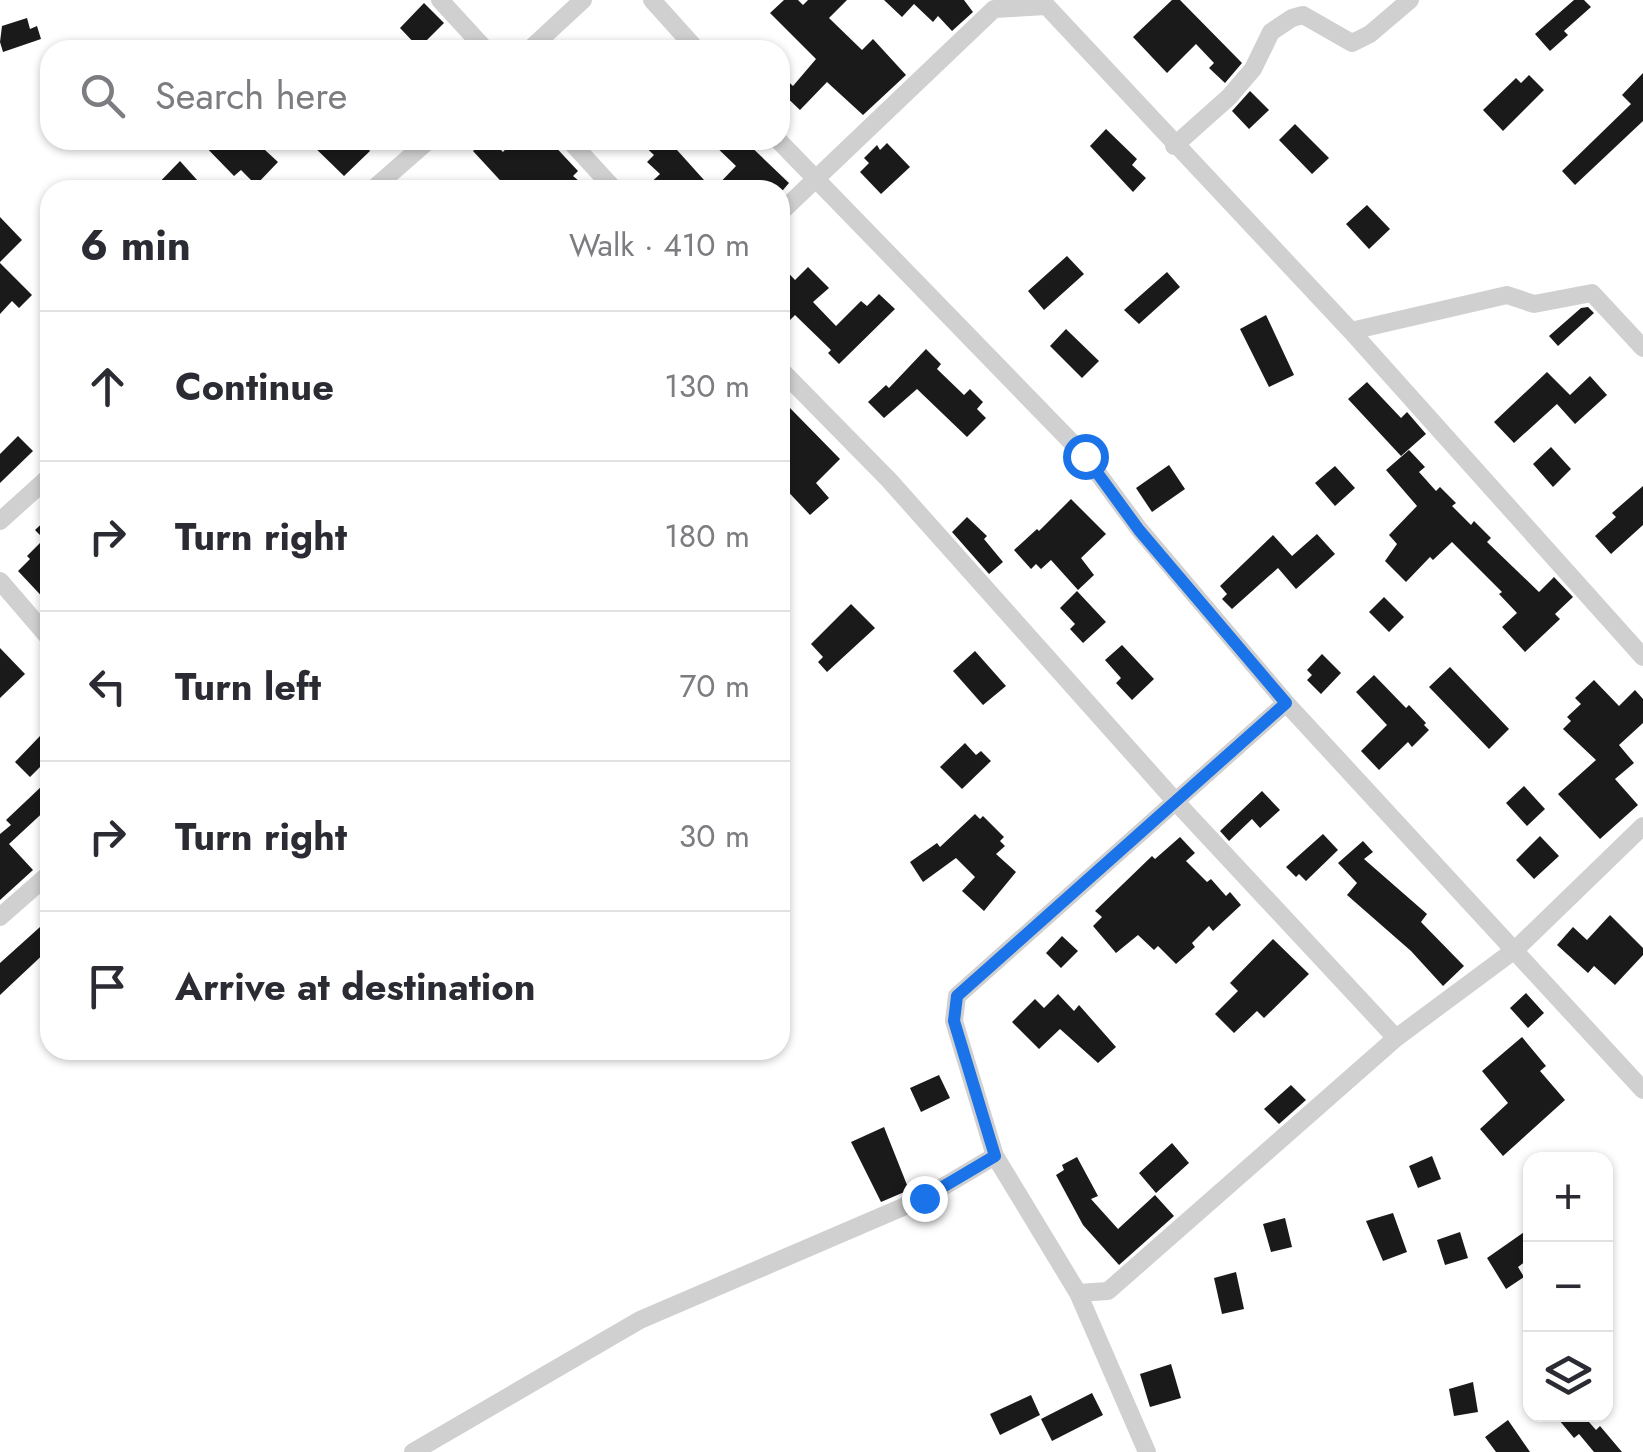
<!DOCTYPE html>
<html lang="en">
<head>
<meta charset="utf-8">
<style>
	:root { --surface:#fff; --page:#f7f7f7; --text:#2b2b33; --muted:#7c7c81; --line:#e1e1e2 }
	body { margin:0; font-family:Jost,sans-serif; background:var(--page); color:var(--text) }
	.controls { position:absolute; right:30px; bottom:30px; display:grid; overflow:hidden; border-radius:20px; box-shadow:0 2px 8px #0004 }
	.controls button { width:90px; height:90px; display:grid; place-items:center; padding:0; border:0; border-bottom:2px solid var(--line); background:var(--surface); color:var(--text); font:50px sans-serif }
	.stop { position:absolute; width:30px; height:30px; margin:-22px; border:8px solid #1a73e8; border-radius:50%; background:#fff }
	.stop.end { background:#1a73e8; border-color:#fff; box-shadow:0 2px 10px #0008 }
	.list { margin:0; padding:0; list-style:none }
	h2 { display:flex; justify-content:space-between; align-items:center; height:130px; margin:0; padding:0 40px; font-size:42px }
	h2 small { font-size:32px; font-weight:400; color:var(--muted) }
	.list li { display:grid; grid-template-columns:65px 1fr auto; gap:30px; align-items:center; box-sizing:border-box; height:150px; padding:0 40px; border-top:2px solid var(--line) }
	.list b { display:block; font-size:38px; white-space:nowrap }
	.list em { font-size:32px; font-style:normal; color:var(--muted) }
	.icon { flex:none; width:55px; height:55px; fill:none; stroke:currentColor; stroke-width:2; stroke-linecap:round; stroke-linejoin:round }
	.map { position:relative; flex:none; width:1643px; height:1452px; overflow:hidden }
	.search { position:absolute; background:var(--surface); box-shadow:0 2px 8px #0004; left:40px; top:40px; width:750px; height:110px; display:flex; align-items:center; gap:25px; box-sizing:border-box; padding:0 35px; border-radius:30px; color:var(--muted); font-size:38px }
	.panel { position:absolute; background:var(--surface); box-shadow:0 2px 8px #0004; left:40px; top:180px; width:750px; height:880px; border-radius:30px }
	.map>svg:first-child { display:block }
	.building { fill:#1a1a1a }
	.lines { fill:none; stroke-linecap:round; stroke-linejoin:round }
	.street { stroke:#d0d0d0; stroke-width:18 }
	.route { stroke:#1a73e8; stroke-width:12 }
</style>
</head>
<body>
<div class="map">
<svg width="1643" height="1452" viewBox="0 0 1643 1452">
	<rect width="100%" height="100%" fill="#fff"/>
	<path class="building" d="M784,0H798L803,5L808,0H847L829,18L862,50L873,39L906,75L863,115L827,82L800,110L780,91V74L793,86L816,59L770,13Z
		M884,0H964L973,12L952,31L938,16L933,22L914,4L902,17Z
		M1172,0H1180L1242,63L1225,83L1209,68L1214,63L1196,44L1167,73L1133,37Z
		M1574,0H1584L1591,7L1564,31L1568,35L1550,51L1535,34Z
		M424,3L444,23L419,48L400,28Z
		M27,18L30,29L37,26L41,39L3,52L0,42L2,26Z
		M1643,73V121L1575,185L1562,171L1631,104L1622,95Z
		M1529,75L1544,90L1503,131L1483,110L1516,78L1521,83Z
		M1250,91L1269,110L1249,129L1232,111Z
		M1295,124L1329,158L1312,174L1279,140Z
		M1106,129L1137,159L1132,165L1146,178L1133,192L1090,146Z
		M199,140H275L265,150L278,162L256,185L241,170L234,176Z
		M307,140H360L370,151L344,176Z
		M484,140H491L503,152L514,140H549L578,171L573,176L579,181L570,190H509L473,151Z
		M638,140H668L713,190L736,166L709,140H744L789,183L783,190H643L660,174L647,162L654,155Z
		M887,143L910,167L881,194L860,172L869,163L864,158L877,145L880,150Z
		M180,161L206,190H152Z
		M1367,205L1390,229L1369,249L1346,224Z
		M0,217L22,240L0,262Z
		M1067,256L1084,274L1044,310L1028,291Z
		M0,263L32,295L19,308L12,301L0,314Z
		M780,264L795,280L808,267L829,288L813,302L836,326L861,301L867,306L879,294L895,309L839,364L828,353L831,350L795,315L788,322L780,314Z
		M1167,272L1180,287L1139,324L1124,310Z
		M1588,307L1594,313L1558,346L1549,336L1581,308Z
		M1266,315L1294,375L1269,387L1240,329Z
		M1066,329L1099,361L1082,378L1050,346Z
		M926,349L941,364L937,369L964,395L970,389L983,402L977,409L986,418L967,437L917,389L884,418L868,402L886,385L889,388Z
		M1547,372L1570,395L1590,376L1607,395L1575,424L1557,404L1514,443L1494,422Z
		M1367,382L1401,418L1407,412L1426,434L1401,456L1348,399Z
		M790,408L840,459L816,483L829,498L810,515L780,483V417Z
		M18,436L33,451L0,483V454Z
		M1551,447L1571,469L1553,487L1533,464Z
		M1409,450L1425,467L1419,472L1436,491L1440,487L1456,503L1452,506L1471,525L1474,521L1491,538L1487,542L1539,592L1554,577L1573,597L1555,614L1560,619L1525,652L1502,627L1517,613L1499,594L1502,592L1452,542L1433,560L1430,557L1406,582L1385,561L1397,544L1389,535L1417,506L1386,470Z
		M1169,465L1185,489L1152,512L1136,488Z
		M1335,466L1355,488L1335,506L1315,483Z
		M1643,486V525L1611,554L1595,536L1616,517L1612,513Z
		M1071,499L1106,534L1081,558L1094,575L1078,590L1051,560L1041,569L1036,564L1031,569L1014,550L1037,529L1039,531Z
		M50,516V605L18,571L30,559L27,556L44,539L35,530Z
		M967,517L987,536L984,539L1003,562L989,574L952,532Z
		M1317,534L1335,554L1296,589L1278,568L1232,609L1222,599L1227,594L1220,586L1273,535L1292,556Z
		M1077,591L1106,622L1083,643L1070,629L1075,624L1060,608Z
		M1384,597L1404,617L1389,632L1369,612Z
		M851,604L875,628L827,672L818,662L823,657L811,644Z
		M1122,645L1154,679L1132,700L1116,683L1121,678L1105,660Z
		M0,648L25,674L0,698Z
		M975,651L1006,686L983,705L953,671Z
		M1322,654L1341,673L1321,694L1307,680L1312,675L1307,670Z
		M1450,667L1509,729L1489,749L1429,687Z
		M1374,675L1406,708L1409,705L1426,723L1424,725L1429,730L1412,747L1408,742L1379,770L1361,751L1387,725L1356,692Z
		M1594,680L1619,706L1635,690L1643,699V723L1619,745L1634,763L1615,779L1638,805L1600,839L1558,794L1596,760L1563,729L1571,721L1567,717L1581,704L1575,698Z
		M40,736L50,745V757L30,777L15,762Z
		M965,743L976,755L981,751L991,761L962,789L940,767Z
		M43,785L50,793V806L9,844L33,870L0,900V834L11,825L6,820Z
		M1524,786L1545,809L1527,826L1506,803Z
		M1262,791L1280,810L1260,828L1252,819L1229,841L1220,831Z
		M975,814L980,819L983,816L1004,837L1000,841L1005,846L996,854L1016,872L984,911L962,891L975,877L956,858L923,882L910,862L937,843L940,847Z
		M1323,834L1338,850L1306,881L1299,874L1296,877L1286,867Z
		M1540,836L1559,856L1534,879L1516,860Z
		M1180,837L1195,853L1186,861L1207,882L1211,879L1226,896L1230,892L1241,905L1213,931L1209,926L1192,943L1195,947L1176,964L1158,946L1154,950L1138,935L1116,953L1093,926L1102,917L1095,911L1152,856L1155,859Z
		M1363,841L1373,852L1364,859L1427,914L1421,922L1464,966L1443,986L1411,951L1347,895L1357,883L1338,863Z
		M1610,915L1643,948V955L1615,985L1594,966L1588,973L1557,945L1573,927L1587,940Z
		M50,918V948L0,995V963Z
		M1062,936L1078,951L1061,968L1046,953Z
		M1273,939L1309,974L1264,1018L1257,1011L1234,1033L1215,1014L1238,991L1230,983Z
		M1526,993L1544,1013L1528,1028L1510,1008Z
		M1058,994L1074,1011L1079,1005L1116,1047L1098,1063L1060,1029L1039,1049L1012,1022L1035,999L1044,1008Z
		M1522,1037L1546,1066L1540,1071L1565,1100L1503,1156L1480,1129L1508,1103L1482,1071Z
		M939,1075L950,1098L921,1112L910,1088Z
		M1291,1085L1306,1100L1279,1124L1264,1109Z
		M884,1127L909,1190L881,1202L851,1142Z
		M1172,1143L1189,1163L1156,1193L1139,1173Z
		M1432,1156L1441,1179L1418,1188L1409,1166Z
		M1077,1157L1098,1196L1091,1199L1118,1229L1155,1195L1174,1216L1119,1265L1083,1225L1056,1175L1064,1170L1062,1165Z
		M1393,1213L1407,1252L1383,1261L1366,1221Z
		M1285,1218L1292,1247L1271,1252L1263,1224Z
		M1530,1228V1258L1518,1267L1524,1277L1506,1289L1487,1258Z
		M1460,1232L1468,1258L1445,1265L1437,1240Z
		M1236,1272L1244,1309L1222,1314L1214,1278Z
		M1171,1364L1181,1398L1150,1407L1140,1374Z
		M1473,1382L1478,1412L1454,1416L1449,1389Z
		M1092,1393L1103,1415L1052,1441L1041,1419Z
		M1031,1395L1040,1415L1000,1435L990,1414Z
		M1554,1414H1582L1596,1430L1600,1426L1622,1452H1594L1579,1434L1574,1438Z
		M1508,1420L1530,1452H1496L1485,1437Z"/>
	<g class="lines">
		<path class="street" d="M440,0L486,50
			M652,0L697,50
			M1041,0L1351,331L1643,657
			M529,50L583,0
			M569,140L615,190
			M778,140L1085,456L1139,529L1286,703L1643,1090
			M1174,146L1229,97L1253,69L1271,32L1292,18L1303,15L1352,43L1370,34L1410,0
			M372,190L429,140
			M780,213L994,9L1046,6
			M1351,331L1507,295L1534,304L1592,293L1643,348
			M780,369L889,480L1177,803L1396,1038L1516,949L1643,826
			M0,521L50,476
			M0,581L50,639
			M1286,703L957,996L954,1021L995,1156L1078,1293L1108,1291L1396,1038
			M0,917L50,873
			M1078,1293L1147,1452
			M413,1452L640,1320L924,1198L995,1156"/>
	</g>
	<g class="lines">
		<path class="route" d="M924,1198L995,1156L954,1021L957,996L1286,703L1139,530L1085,456"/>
	</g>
</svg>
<div class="controls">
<button>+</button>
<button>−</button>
<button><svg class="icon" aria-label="layers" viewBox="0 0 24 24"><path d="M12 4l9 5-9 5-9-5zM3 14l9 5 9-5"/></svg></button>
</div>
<div class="stop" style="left:1085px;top:456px"></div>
<div class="stop end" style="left:924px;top:1198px"></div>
<div class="search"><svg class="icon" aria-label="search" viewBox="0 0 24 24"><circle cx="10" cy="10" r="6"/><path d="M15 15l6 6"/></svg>Search here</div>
<section class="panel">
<h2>6 min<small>Walk · 410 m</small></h2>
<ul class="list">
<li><svg class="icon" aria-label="ahead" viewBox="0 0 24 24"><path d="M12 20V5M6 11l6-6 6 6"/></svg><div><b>Continue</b></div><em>130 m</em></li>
<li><svg class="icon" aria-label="right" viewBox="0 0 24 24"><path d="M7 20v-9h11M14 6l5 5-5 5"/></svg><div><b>Turn right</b></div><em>180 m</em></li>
<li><svg class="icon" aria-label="left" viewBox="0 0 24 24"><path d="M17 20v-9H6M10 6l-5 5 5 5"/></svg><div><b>Turn left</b></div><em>70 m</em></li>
<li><svg class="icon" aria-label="right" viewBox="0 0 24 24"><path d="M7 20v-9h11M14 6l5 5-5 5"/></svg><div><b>Turn right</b></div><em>30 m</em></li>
<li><svg class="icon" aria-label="arrive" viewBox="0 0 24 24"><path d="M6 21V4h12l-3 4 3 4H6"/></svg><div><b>Arrive at destination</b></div></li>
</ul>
</section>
</div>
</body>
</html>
